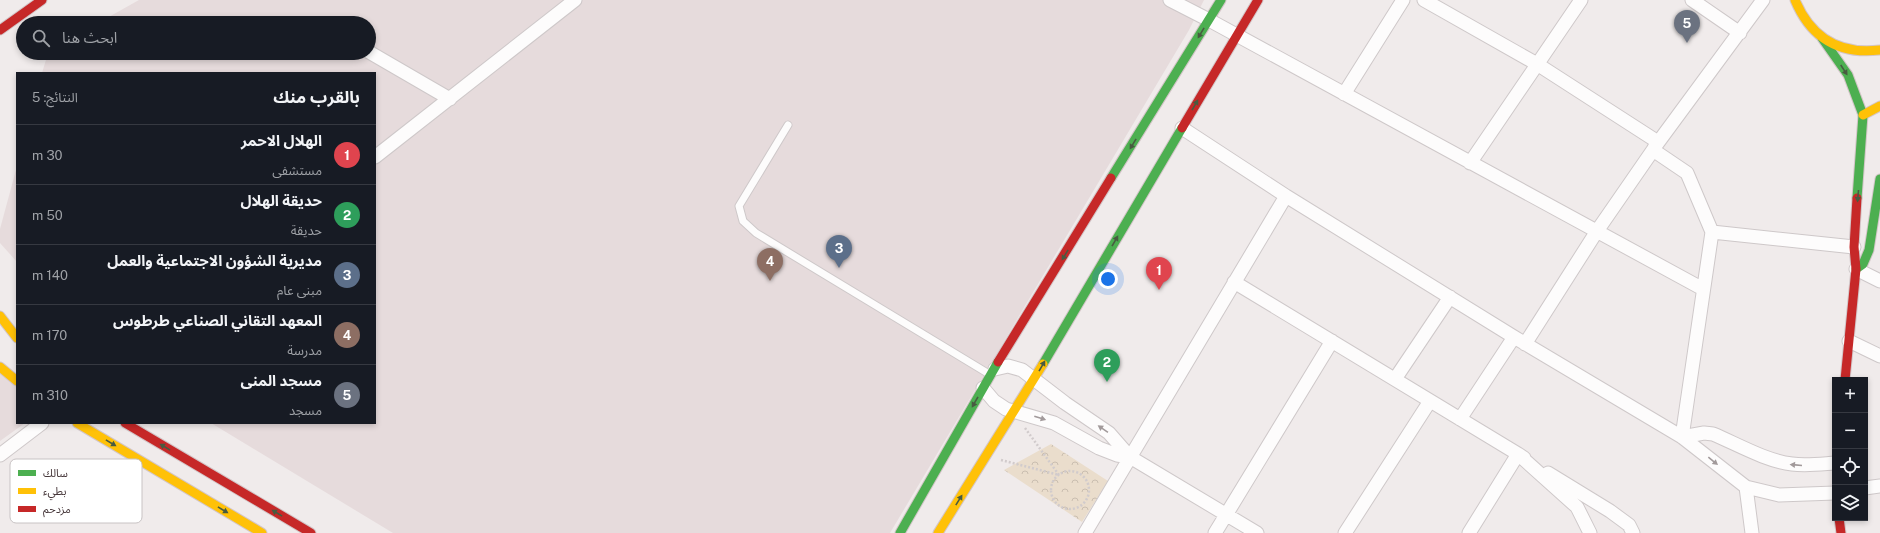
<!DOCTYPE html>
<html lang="ar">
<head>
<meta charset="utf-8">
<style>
	:root { --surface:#171b24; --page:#242831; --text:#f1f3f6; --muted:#9ea1a6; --line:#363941; --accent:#827678 }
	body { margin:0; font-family:"Public Sans","Noto Sans Arabic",sans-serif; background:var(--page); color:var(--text); direction:rtl }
	.controls { position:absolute; right:12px; bottom:12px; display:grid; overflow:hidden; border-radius:0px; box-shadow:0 2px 6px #0003 }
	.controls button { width:36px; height:36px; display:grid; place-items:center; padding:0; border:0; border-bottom:1px solid var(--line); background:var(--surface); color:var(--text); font:20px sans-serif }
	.you { position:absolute; left:1108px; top:279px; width:14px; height:14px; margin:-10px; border:3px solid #fff; border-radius:50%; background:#1a73e8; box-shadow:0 0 0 6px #1a73e833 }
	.badge { display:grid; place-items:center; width:26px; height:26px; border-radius:50%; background:var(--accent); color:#fff; font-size:13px; font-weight:700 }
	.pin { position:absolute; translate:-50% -33px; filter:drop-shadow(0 1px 2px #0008) }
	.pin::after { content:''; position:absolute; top:21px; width:14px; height:12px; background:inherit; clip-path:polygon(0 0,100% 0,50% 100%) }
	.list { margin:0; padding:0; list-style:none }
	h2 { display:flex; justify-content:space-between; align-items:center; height:52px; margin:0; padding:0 16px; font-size:17px }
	h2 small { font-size:13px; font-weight:400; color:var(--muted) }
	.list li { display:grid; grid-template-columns:26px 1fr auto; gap:12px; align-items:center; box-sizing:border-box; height:60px; padding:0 16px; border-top:1px solid var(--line) }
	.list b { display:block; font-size:15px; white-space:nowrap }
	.list p { margin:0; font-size:13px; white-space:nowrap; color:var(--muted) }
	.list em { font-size:13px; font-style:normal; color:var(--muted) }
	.icon { flex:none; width:22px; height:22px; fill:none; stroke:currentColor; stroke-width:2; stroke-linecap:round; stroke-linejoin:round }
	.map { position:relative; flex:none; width:1880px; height:533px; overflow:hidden; direction:ltr }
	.search { position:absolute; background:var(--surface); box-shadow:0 2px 6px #0003; left:16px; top:16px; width:360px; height:44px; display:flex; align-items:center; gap:10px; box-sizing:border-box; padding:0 14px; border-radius:22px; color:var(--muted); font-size:15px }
	.panel { position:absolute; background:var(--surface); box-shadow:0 2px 6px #0003; left:16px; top:72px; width:360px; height:352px; border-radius:0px; direction:rtl }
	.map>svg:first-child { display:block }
	.residential { fill:#e6dbdc }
	.park { fill:url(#park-crowns) }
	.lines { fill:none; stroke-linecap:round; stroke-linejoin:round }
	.lane-casing { stroke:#cec8c9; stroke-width:9 }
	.street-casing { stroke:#cec8c9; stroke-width:15 }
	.fast-casing { stroke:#d3c6c8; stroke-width:11 }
	.slow-casing { stroke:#d3c6c8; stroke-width:11 }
	.jam-casing { stroke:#d3c6c8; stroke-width:11 }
	.path { stroke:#d1cbcc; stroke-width:2.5; stroke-dasharray:2 2; stroke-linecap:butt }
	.lane { stroke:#fdfcfc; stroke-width:7 }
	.street { stroke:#fdfcfc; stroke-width:13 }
	.fast { stroke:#4caf50; stroke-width:9 }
	.slow { stroke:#ffc107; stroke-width:9 }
	.jam { stroke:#c62828; stroke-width:9 }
	.oneway { fill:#485b41 }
	.oneway2 { fill:#a29a9b }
	.key { fill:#fff; stroke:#c8c3c4; stroke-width:1 }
	.key-label { font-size:11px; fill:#46373a }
</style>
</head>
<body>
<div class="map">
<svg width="1880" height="533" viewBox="0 0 1880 533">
	<defs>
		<pattern id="park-crowns" width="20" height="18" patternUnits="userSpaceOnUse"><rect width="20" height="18" fill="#eaddcc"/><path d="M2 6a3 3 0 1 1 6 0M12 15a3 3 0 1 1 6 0" fill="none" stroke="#cabeb0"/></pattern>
	</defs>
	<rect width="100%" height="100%" fill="#f0ebeb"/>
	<path class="residential" d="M139,0H1204L1189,30L890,533H393L211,423H375V73H42L48,53H369V23H98Z
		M17,166V262L0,243V229Z
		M0,367L17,381V423H25L0,441Z"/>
	<path class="park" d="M1051,444L1108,481L1082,522L1004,470Z"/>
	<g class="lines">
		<defs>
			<path id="lane" d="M788,125L739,206L743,221L756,233L989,374"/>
			<path id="street" d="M1170,0L1209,20L1703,289
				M1424,0L1537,64L1658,142
				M1692,0L1740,33
				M369,52L450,99
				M1344,94L1403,0
				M1182,128L1286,196L1514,337L1682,437L1746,487L1779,495L1835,493
				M1654,148L1763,0
				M375,157L575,0
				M1470,163L1581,0
				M1712,232L1854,247
				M1856,269L1880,281
				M1234,282L1518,454L1577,507L1590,533
				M1849,341L1880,356
				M1525,344L1597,231L1653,150L1687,173L1712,232L1682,437
				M995,369L1008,366L1022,370L1065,403L1109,433L1130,457L1257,533
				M1395,379L1450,297
				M983,388L994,401L1006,409L1054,423L1099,448L1117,455L1130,457
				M1460,419L1514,337
				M1682,437L1704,433L1713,434C1737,444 1766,461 1792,464C1806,466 1821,464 1835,463
				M0,455L42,423
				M1548,473L1610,511L1629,525L1633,533
				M1746,487L1752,533
				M1865,488L1880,486
				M1085,533L1286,196
				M1215,533L1332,341
				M1345,533L1430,401
				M1469,533L1518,454L1524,458"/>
			<path id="fast" d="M1822,38L1848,75L1863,115L1857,198
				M1111,178L1221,0
				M1856,269L1863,264L1869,250L1880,179
				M1043,364L1182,128
				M900,533L998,362"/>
			<path id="slow" d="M1795,0C1811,38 1839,55 1880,50
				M1863,115L1880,106
				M0,316L17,338
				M0,367L17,381
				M77,423L262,533
				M938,533L1043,364"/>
			<path id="jam" d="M0,30L42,0
				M1182,128L1258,0
				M998,362L1111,178
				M1845,380L1856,269L1854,247L1857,198
				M125,423L311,533
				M1839,518L1841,533"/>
		</defs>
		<use href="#lane" class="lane-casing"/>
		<use href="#street" class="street-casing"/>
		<use href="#fast" class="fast-casing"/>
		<use href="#slow" class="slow-casing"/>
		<use href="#jam" class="jam-casing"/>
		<path class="path" d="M1025,428L1059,475
			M1001,460L1059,475
			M1051 490a19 19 0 1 1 38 0a19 19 0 1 1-38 0Z"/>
		<use href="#lane" class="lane"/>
		<use href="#street" class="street"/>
		<use href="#fast" class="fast"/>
		<use href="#slow" class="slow"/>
		<use href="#jam" class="jam"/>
	</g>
	<defs><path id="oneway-solid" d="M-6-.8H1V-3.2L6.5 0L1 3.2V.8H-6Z"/></defs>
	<g class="oneway">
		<use href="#oneway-solid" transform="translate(1201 33) rotate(121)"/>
		<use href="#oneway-solid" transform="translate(1844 70) rotate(57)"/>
		<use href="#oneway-solid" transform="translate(1195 105) rotate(-60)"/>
		<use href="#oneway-solid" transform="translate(1133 144) rotate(121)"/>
		<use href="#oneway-solid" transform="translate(1858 196) rotate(95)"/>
		<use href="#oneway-solid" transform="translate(1115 241) rotate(-60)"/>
		<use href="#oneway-solid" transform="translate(1065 255) rotate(121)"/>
		<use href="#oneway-solid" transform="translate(1042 366) rotate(-60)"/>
		<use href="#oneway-solid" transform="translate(975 402) rotate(120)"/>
		<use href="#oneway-solid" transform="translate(111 443) rotate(31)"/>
		<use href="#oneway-solid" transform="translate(165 447) rotate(-149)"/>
		<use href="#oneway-solid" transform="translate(959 500) rotate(-58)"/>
		<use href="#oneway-solid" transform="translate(223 510) rotate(31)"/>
		<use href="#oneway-solid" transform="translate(277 513) rotate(-149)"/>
	</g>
	<g class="oneway2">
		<use href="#oneway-solid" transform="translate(1040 418) rotate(18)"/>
		<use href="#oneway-solid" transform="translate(1103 429) rotate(-146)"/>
		<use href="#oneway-solid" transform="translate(1713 461) rotate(39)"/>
		<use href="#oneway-solid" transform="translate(1796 465) rotate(-175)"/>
	</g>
	<rect x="10" y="459" width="132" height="64" rx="6" class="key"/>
	<rect x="18" y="470" width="18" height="6" fill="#4caf50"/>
	<rect x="18" y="488" width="18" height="6" fill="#ffc107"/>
	<rect x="18" y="506" width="18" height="6" fill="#c62828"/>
	<g class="key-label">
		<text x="43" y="477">سالك</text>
		<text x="43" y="495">بطيء</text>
		<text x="43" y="513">مزدحم</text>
	</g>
</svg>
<div class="controls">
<button>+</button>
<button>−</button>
<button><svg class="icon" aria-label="locate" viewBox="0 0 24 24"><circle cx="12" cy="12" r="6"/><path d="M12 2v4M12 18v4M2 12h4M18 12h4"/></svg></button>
<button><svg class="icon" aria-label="layers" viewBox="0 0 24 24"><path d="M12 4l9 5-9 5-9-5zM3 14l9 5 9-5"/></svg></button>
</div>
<div class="you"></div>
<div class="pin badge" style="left:1159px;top:290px;background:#e0444e">1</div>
<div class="pin badge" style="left:1107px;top:382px;background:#2e9e5b">2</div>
<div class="pin badge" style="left:839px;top:268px;background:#5c6f8a">3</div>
<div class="pin badge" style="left:770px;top:281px;background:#8d6e63">4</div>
<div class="pin badge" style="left:1687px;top:43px;background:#6b7280">5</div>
<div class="search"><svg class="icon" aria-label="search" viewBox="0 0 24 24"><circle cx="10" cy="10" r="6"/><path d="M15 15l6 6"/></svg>ابحث هنا</div>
<section class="panel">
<h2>بالقرب منك<small>النتائج: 5</small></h2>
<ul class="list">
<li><span class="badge" style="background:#e0444e">1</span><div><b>الهلال الاحمر</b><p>مستشفى</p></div><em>30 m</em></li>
<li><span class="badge" style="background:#2e9e5b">2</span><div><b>حديقة الهلال</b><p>حديقة</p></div><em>50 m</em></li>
<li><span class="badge" style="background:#5c6f8a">3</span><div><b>مديرية الشؤون الاجتماعية والعمل</b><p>مبنى عام</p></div><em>140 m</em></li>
<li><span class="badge" style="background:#8d6e63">4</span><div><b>المعهد التقاني الصناعي طرطوس</b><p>مدرسة</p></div><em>170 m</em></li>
<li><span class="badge" style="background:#6b7280">5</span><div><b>مسجد المنى</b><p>مسجد</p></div><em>310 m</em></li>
</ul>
</section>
</div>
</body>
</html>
